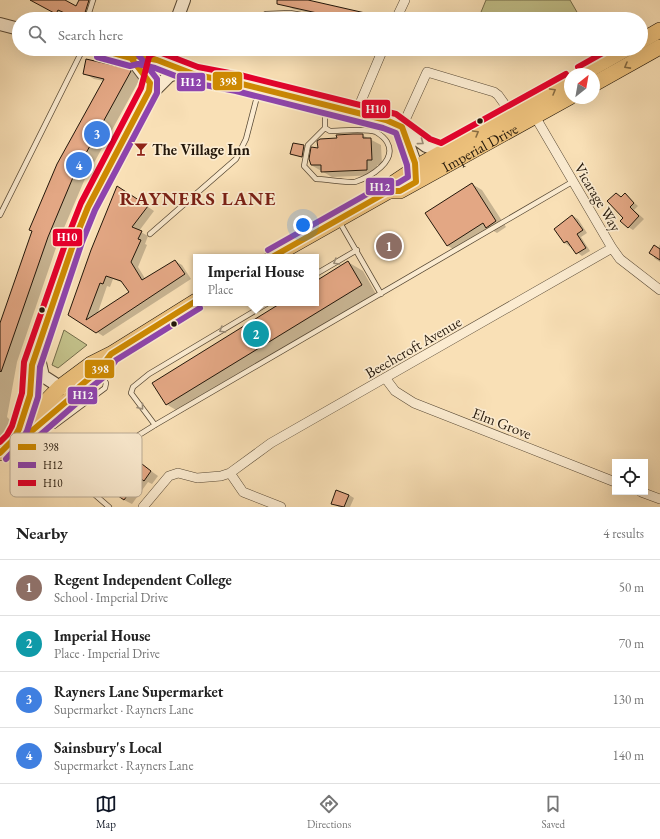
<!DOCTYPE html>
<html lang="en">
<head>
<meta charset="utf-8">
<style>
	:root { --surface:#fff; --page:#f6f6f6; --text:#222; --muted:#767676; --line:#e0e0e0; --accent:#111827 }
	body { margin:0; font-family:"EB Garamond",serif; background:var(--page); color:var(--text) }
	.controls { position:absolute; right:12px; bottom:12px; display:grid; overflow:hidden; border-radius:0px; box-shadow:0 4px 16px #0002 }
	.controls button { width:36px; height:36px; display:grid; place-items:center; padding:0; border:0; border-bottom:1px solid var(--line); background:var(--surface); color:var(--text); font:20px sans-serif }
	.compass { position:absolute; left:564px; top:68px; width:36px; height:36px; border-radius:50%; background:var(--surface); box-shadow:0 4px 16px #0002; rotate:31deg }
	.you { position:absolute; left:303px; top:225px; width:14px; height:14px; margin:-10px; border:3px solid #fff; border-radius:50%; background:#1a73e8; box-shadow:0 0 0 6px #1a73e833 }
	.badge { display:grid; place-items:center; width:26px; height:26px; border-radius:50%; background:var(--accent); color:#fff; font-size:13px; font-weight:700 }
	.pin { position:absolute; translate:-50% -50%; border:2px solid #fff; box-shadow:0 1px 4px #0006 }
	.popup { position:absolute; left:193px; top:254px; width:126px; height:52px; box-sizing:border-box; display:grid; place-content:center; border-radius:0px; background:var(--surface); filter:drop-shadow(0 1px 3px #0005); font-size:13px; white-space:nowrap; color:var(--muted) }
	.popup b { font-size:15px; color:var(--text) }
	.popup::after { content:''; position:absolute; left:50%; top:100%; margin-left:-8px; border:8px solid transparent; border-top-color:var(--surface) }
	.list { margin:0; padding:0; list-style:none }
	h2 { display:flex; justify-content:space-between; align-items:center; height:52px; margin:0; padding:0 16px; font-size:17px }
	h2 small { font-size:13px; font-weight:400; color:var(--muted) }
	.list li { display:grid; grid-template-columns:26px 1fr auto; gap:12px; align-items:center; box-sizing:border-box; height:56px; padding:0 16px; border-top:1px solid var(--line) }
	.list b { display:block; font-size:15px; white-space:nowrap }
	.list p { margin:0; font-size:13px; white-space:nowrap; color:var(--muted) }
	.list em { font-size:13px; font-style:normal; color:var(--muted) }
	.icon { flex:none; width:22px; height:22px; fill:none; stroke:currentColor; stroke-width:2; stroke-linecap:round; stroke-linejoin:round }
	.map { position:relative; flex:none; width:660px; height:507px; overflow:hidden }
	.search { position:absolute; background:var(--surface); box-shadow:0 4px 16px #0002; left:12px; right:12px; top:12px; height:44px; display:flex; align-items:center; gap:10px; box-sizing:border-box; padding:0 14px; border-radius:22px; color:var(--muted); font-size:15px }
	.sheet { height:276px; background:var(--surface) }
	nav { display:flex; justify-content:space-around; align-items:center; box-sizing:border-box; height:56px; border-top:1px solid var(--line); background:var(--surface); font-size:11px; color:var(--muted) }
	nav a { display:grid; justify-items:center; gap:2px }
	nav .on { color:var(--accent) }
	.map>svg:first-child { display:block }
	.green { fill:#c3c18a; stroke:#736c4a }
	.shadow { fill:#0003; fill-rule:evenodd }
	.building { fill:#e3a784; stroke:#23170a; fill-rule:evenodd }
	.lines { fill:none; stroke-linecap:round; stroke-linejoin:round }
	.service-casing { stroke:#584935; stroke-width:6 }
	.minor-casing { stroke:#584935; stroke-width:10 }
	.tertiary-casing { stroke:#584935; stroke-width:14 }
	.primary-casing { stroke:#23170a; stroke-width:16 }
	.service { stroke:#fbebd0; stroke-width:4.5 }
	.minor { stroke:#fbebd0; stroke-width:9 }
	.tertiary { stroke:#fbebd0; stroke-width:12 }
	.primary { stroke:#ecc07b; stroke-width:15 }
	.bus-1-casing { stroke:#fbebd0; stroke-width:9 }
	.bus-2-casing { stroke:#fbebd0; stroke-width:9 }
	.bus-3-casing { stroke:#fbebd0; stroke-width:9 }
	.bus-1 { stroke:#cd8902; stroke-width:6 }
	.bus-2 { stroke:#8e44ad; stroke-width:6 }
	.bus-3 { stroke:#e4002b; stroke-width:6 }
	.oneway { stroke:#886c42 }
	.oneway2 { stroke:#9a8c77 }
	.bus-dot { fill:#23170a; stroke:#fbebd0; stroke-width:1.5 }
	.labels { text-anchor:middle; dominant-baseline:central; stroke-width:3.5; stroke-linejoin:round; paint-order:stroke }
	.street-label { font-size:15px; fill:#23170a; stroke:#fbebd0 }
	.poi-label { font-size:15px; font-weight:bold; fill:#23170a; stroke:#fbebd0; text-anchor:start }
	.district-label { font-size:19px; font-weight:bold; letter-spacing:1px; fill:#7a1f14; stroke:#fbebd0 }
	.key { fill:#fbebd0; stroke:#baab95; stroke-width:1 }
	.key-label { font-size:11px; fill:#23170a }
	.line-badge { stroke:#fbebd0; stroke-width:1.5 }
	.badge-label { font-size:11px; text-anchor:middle; font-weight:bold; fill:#fff }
</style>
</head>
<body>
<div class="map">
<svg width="660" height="507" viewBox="0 0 660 507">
	<rect width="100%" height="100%" fill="#f9e0b6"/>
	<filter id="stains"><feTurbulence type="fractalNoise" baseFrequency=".005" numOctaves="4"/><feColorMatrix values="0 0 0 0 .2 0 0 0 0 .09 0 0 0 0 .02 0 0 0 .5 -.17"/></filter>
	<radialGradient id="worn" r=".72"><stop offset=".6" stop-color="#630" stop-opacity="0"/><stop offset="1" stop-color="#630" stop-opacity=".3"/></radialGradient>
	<path class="green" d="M486,0H570L581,19H484L479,17Z
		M64,330L87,345L58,368L52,365Z"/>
	<path class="shadow" d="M34,0H63L77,8L80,0H97L94,2L89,19H79L63,12L61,16Z
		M287,0H303L373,16L378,19H335L293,9L286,5Z
		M413,49H422L419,52Z
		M130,70L141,77L84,181L58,242L17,362L7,417L14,424L0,437V326L104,81L94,79L84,73Z
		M362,135L381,145L382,165H377V175L332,177L311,165L319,150L338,139Z
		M304,146L306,147L304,158L291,154Z
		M472,184L482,190L506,227L497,233L492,230L458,252L448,246L427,214Z
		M125,191L154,211L139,231L148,236L145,244L147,245L138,267L146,280L175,261L182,265L191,279L103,336L70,315ZM113,279L124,283L130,292L97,315L107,286L110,287Z
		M617,194L622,197L625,195L638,206L634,210L644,219L633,230L628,227Z
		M573,216L578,219L587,233L581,237L590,251L582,256L565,243L555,229Z
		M660,244V262L654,258Z
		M348,262L363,271L376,294L181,413L166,404L283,303H316V282Z
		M133,458L158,476L152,484L148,482L132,504L124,500Z
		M349,495L354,498L350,507H339L332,503Z"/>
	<path class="building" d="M30,0H65L76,6L79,0H89L83,19H78L58,10L56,14Z
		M277,0H308L374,15V19H344L277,4Z
		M86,59L130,69L131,71L74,175L48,237L1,372L0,371V323L32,231L29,230L57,164L104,79L83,74Z
		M353,134H363V138H371L372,160H367V170L321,172V165H311L309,159L311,147L318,148L317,141L320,139L337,138L336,135Z
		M293,143L304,145L302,157L290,154Z
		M472,183L496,221L486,228L483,223L447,246L425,213Z
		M117,186L148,206L132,227L142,231L138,239L141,240L131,262L142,280L175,260L185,274L96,333L68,315L91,250ZM106,276L121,281L129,292L86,320L100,283L103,284Z
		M616,193L621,197L625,193L634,203L630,207L639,216L628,228L620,221L623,218L607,201Z
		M572,215L583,230L577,234L586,248L576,254L567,241L564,243L554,229Z
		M654,245L660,249V260L649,253Z
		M348,261L362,285L166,405L152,383L281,303H316V281Z
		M133,457L151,471L144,481L140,478L124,500L108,489Z
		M336,490L349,495L344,507L331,504Z"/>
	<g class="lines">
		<defs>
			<path id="service" d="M266,14L290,13L324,19
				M87,19L93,0
				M325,128L330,131C341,131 366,128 376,132C381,135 384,137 387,142C398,161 370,177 355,182C353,183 322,179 316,179L304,166L308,145Z
				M325,128V107
				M0,215L83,49
				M339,221L381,294
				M150,234L236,159L246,139L259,89
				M316,274L357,250
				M46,423L49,426H54L105,388L106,383L99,372
				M155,425L131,393L133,387L149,374L268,303
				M48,454L109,507
				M75,477L89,466L155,425L572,182"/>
			<path id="minor" d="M396,19L405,0
				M356,113L383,49
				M533,113L612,248L620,259L660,290
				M402,127L427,72L494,92L498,95L511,113
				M386,379L395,391L414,403L615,482
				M230,473L271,443L612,248
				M641,492L660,499
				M143,507L169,476L178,473L197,478L221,476L230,473L243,492L281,507"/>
			<path id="tertiary" d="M177,19L184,0
				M0,24L19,29
				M99,49L131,58L137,56L157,60L196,75L238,83L393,122L426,146L442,152
				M131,58L150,83
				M149,91L157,88L169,76L183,70
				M402,127L415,163L416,175
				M38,354L43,376L60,387L68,389
				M20,427L30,395L32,365L75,239L88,207L149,91L157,60L163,49"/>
			<g id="primary">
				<path d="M641,41L660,30"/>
				<path d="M582,74L626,49"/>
				<path d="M594,84L660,47"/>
				<path id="s1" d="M389,191H400L570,97"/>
				<path d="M272,257L389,191L395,182L425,162L570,81"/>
				<path d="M13,440L27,435L73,396L103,364"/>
				<path d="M0,453L13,440L19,429L60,387L91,364L111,354L196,301"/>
			</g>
		</defs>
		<use href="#service" class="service-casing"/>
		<use href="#minor" class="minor-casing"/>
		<use href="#tertiary" class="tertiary-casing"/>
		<use href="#primary" class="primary-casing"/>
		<use href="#service" class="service"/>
		<use href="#minor" class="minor"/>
		<use href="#tertiary" class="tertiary"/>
		<use href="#primary" class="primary"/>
		<defs>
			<path id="bus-1" d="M99,49L131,58L137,56L157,60L196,75L238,83L386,120L402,127L415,163L416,182L400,191H389L272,257
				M9,444L13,440L27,435L73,396L79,387L98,371L111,354L196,301
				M0,453L13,440L19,429L30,395L32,365L75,239L88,207L149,91L150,83L131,58"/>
			<path id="bus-2" d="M97,57L130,66L138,64L155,68L194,83L236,91L383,128L396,133L407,165L408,177L398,183L385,184L268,250
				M15,450L32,442L78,402L85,392L104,377L116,360L200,308
				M6,459L19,445L27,431L38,397L40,367L82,242L95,210L157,93V79L137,53"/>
			<path id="bus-3" d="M578,67L610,49
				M0,442L7,435L12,426L22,393L24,362L68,236L81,203L141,88L149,57L152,54L159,52L198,67L240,75L396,114L430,139L441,143L566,74"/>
		</defs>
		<use href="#bus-1" class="bus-1-casing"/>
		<use href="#bus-2" class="bus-2-casing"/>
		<use href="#bus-3" class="bus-3-casing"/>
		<use href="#bus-1" class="bus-1"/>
		<use href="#bus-2" class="bus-2"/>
		<use href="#bus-3" class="bus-3"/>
	</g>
	<defs><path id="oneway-chevron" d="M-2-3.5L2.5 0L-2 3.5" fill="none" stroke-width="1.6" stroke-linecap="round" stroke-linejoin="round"/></defs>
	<g class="oneway">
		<use href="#oneway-chevron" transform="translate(627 66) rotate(151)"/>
		<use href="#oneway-chevron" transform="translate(553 91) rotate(-30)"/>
		<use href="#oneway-chevron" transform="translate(476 133) rotate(-30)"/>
	</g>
	<g class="oneway2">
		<use href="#oneway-chevron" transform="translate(421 142) rotate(36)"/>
		<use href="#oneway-chevron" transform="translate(336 262) rotate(149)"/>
		<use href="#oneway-chevron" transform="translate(222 330) rotate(149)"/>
		<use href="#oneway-chevron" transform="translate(141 407) rotate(52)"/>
	</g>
	<defs>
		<symbol id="bar-bare" viewBox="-9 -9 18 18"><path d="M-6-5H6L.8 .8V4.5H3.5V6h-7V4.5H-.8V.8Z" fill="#8f2418" stroke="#fbebd0" stroke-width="2.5" paint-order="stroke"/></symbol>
	</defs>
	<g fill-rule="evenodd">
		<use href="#bar-bare" x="131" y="139" width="20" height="20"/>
	</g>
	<g class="bus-dot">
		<circle cx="480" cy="121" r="3.5"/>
		<circle cx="42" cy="310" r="3.5"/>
		<circle cx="174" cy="324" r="3.5"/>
	</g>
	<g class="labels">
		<g class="street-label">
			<text stroke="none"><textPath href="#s1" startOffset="102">Imperial Drive</textPath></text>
			<text transform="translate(598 197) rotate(59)">Vicarage Way</text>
			<text transform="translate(413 347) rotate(-30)">Beechcroft Avenue</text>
			<text transform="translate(502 423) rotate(21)">Elm Grove</text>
		</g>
		<g class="poi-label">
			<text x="152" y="149">The Village Inn</text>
		</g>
		<g class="district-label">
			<text x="198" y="198">RAYNERS LANE</text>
		</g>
	</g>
	<rect x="10" y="433" width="132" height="64" rx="6" class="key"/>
	<rect x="18" y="444" width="18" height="6" fill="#cd8902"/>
	<rect x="18" y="462" width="18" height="6" fill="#8e44ad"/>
	<rect x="18" y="480" width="18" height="6" fill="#e4002b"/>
	<g class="key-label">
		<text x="43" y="451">398</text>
		<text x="43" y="469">H12</text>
		<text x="43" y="487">H10</text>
	</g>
	<g class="line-badge">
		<rect x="212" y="71" width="31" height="20" rx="4" fill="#cd8902"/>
		<rect x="176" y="72" width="30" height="20" rx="4" fill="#8e44ad"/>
		<rect x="361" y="99" width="30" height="20" rx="4" fill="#e4002b"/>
		<rect x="365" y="177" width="30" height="19" rx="4" fill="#8e44ad"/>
		<rect x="52" y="228" width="31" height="19" rx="4" fill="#e4002b"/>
		<rect x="84" y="359" width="31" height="20" rx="4" fill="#cd8902"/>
		<rect x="67" y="386" width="31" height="19" rx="4" fill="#8e44ad"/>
	</g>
	<g class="badge-label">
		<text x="228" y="85">398</text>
		<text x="191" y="86">H12</text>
		<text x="376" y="113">H10</text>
		<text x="380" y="191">H12</text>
		<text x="67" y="241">H10</text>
		<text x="100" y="373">398</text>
		<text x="83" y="399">H12</text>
	</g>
	<rect width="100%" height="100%" filter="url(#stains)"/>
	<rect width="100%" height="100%" fill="url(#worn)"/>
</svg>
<div class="controls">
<button><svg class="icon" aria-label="locate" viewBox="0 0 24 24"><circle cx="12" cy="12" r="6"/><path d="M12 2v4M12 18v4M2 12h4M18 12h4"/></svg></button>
</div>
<svg class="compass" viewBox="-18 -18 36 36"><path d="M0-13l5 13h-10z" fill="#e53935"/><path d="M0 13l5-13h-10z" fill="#767676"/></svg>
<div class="you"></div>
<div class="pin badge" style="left:389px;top:246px;background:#8d6e63">1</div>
<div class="pin badge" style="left:256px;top:334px;background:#0f9aa8">2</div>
<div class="popup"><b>Imperial House</b>Place</div>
<div class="pin badge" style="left:97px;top:134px;background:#3f7fe0">3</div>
<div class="pin badge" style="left:79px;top:165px;background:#3f7fe0">4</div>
<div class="search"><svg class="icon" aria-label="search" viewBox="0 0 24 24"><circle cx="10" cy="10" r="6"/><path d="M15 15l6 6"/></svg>Search here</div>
</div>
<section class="sheet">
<h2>Nearby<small>4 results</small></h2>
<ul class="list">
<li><span class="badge" style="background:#8d6e63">1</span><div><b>Regent Independent College</b><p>School · Imperial Drive</p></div><em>50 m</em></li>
<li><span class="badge" style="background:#0f9aa8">2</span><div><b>Imperial House</b><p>Place · Imperial Drive</p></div><em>70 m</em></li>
<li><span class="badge" style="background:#3f7fe0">3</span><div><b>Rayners Lane Supermarket</b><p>Supermarket · Rayners Lane</p></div><em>130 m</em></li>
<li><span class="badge" style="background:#3f7fe0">4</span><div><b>Sainsbury's Local</b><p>Supermarket · Rayners Lane</p></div><em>140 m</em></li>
</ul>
</section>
<nav>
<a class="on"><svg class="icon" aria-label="map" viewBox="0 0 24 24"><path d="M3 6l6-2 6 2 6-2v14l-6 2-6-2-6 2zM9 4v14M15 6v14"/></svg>Map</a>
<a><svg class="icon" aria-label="directions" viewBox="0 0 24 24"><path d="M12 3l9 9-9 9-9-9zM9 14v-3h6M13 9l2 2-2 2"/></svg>Directions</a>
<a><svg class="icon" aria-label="saved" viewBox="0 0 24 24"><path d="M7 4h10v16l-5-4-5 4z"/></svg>Saved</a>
</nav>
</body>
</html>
